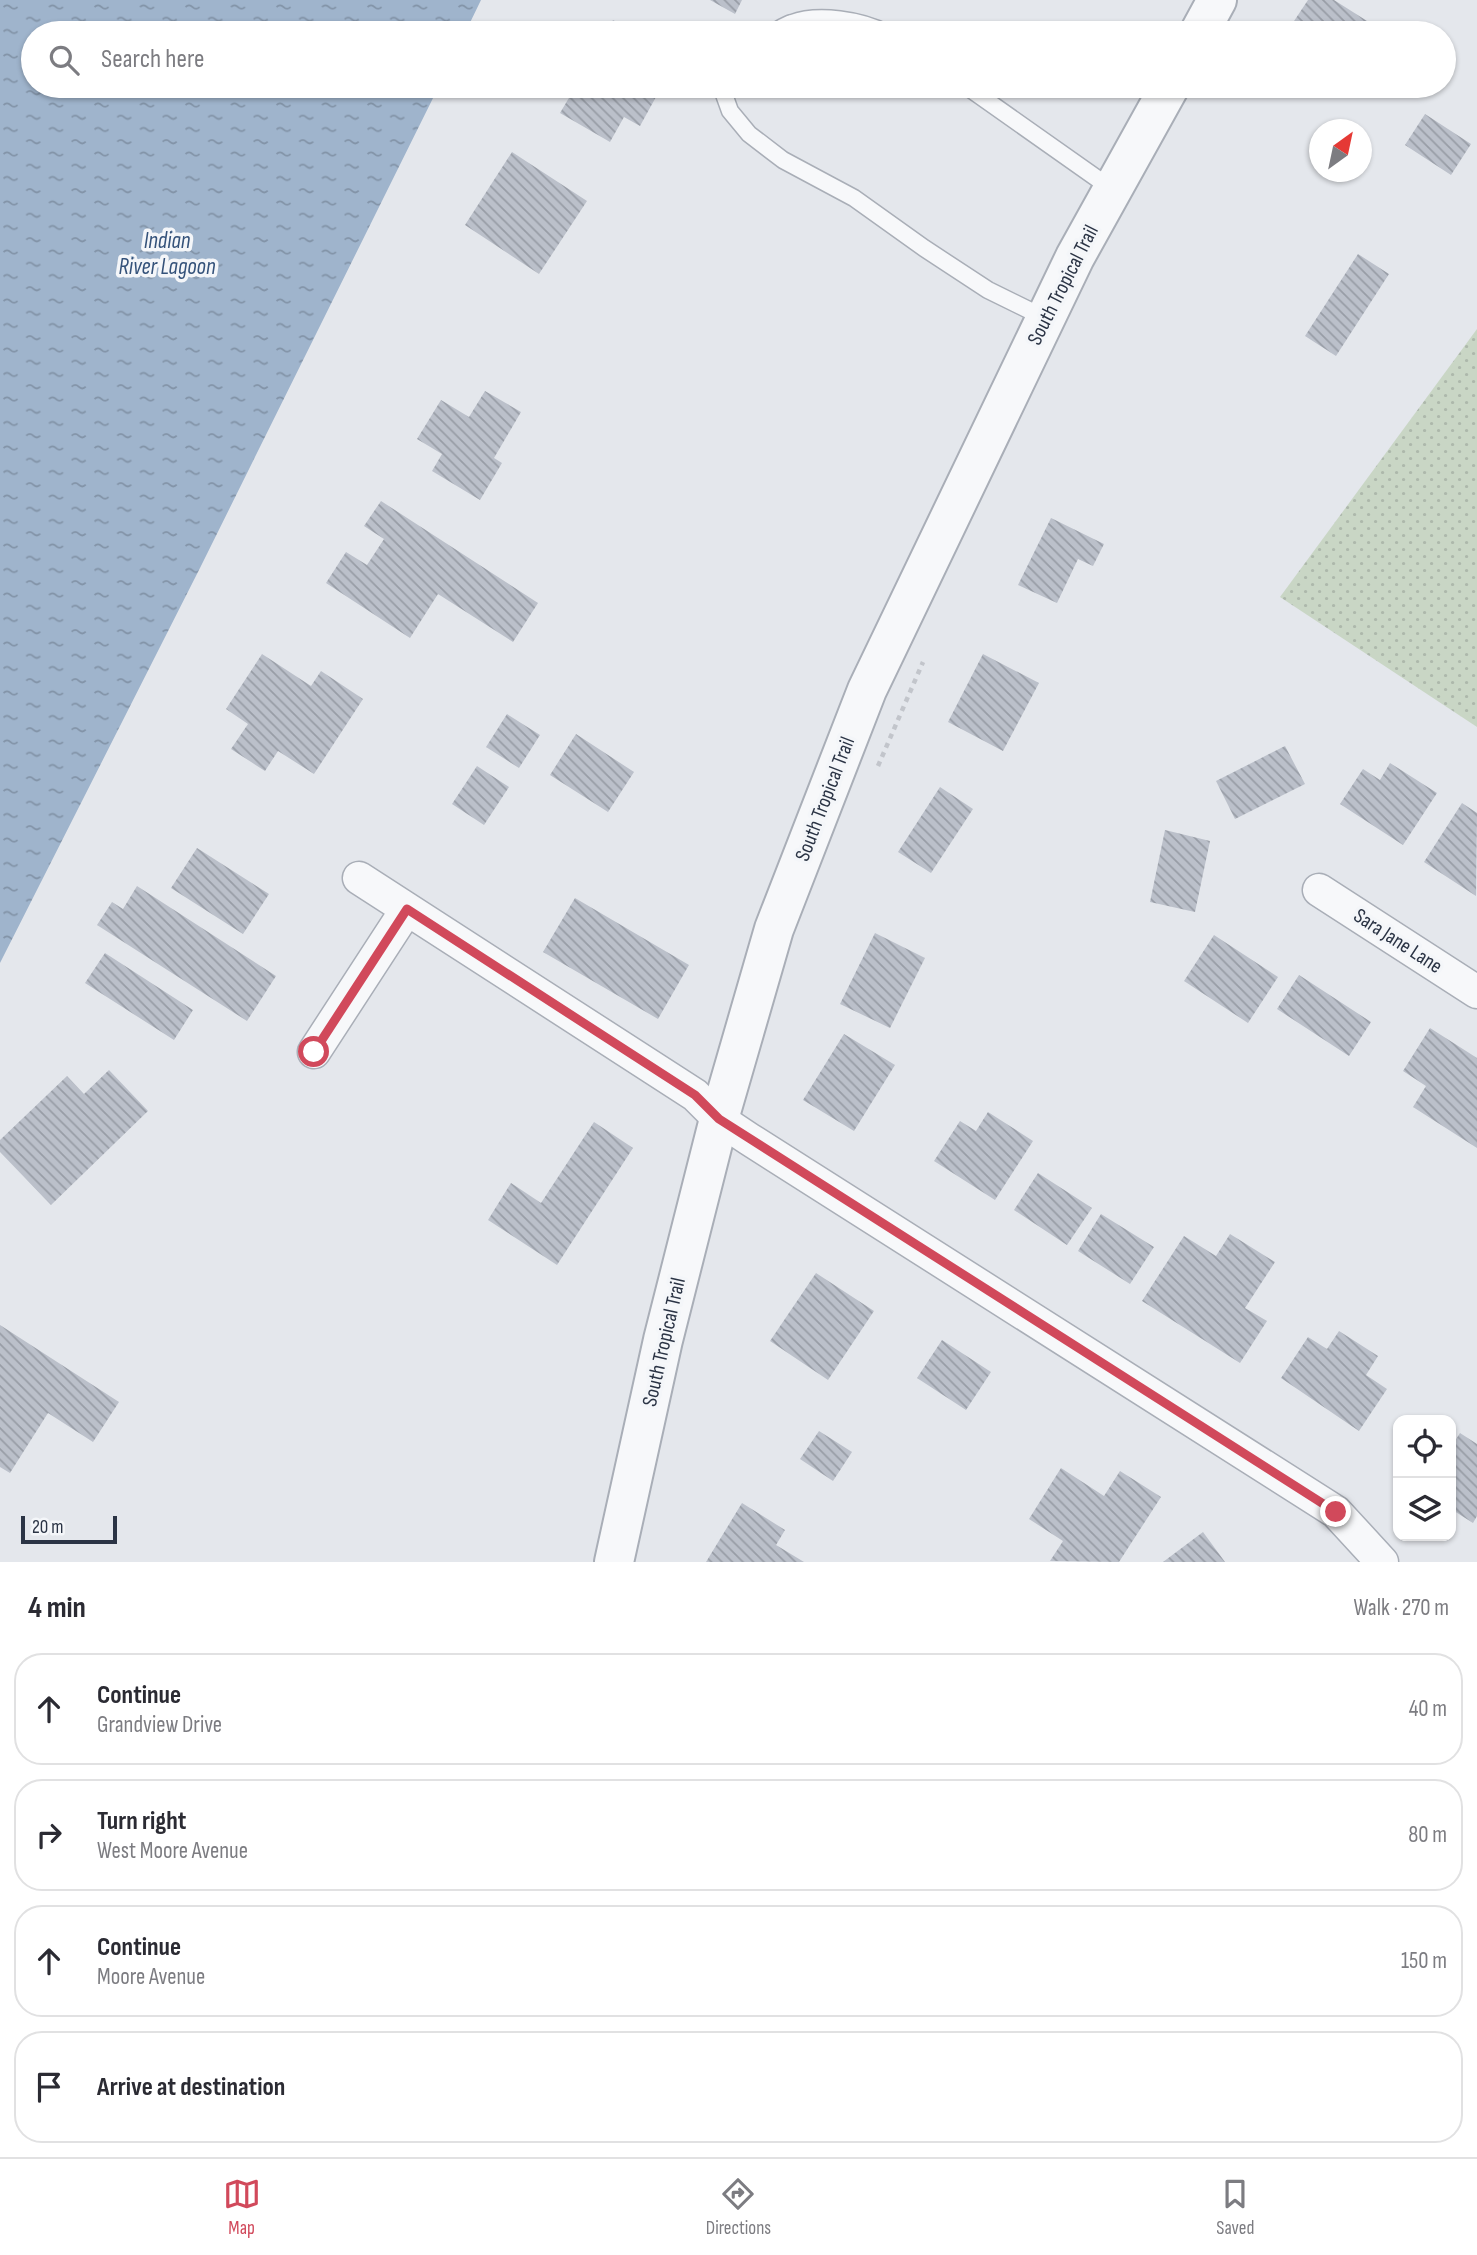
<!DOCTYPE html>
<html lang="en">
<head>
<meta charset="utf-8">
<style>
	:root { --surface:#fff; --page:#f7f7f7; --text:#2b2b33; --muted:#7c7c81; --line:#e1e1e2; --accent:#d1495b }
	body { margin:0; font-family:"Sofia Sans Condensed",sans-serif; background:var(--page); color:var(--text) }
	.controls { position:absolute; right:21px; bottom:21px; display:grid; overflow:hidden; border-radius:14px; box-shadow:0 2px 5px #0004 }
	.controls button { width:63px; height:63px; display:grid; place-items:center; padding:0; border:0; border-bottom:2px solid var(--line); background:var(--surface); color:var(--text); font:35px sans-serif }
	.compass { position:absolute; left:1309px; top:119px; width:63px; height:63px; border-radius:50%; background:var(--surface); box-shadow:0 2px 5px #0004; rotate:33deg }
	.scale { position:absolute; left:21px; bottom:18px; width:96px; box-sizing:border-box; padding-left:7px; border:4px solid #2b3445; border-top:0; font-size:19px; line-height:24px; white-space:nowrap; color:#2b3445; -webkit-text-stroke:5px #f4f6f9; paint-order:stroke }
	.stop { position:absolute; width:21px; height:21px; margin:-16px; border:5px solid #d1495b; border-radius:50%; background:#fff }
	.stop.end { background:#d1495b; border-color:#fff; box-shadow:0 2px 7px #0008 }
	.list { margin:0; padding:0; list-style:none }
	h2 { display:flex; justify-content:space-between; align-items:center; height:91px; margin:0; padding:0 28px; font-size:30px }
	h2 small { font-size:23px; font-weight:400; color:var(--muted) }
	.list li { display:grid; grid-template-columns:46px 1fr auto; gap:21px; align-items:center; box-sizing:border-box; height:112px; margin:0 14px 14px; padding:0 14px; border:2px solid var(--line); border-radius:28px }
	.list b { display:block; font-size:26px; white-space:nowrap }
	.list p { margin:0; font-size:23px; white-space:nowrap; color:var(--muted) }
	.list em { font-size:23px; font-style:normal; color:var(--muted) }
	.icon { flex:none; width:38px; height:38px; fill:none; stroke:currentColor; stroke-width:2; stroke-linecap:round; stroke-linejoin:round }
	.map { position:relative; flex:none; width:1477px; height:1562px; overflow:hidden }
	.search { position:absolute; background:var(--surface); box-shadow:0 2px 5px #0004; left:21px; right:21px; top:21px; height:77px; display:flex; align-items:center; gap:18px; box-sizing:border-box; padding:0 24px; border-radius:38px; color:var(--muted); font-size:26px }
	.sheet { height:595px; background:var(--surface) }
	nav { display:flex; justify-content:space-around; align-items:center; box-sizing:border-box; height:98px; border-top:2px solid var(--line); background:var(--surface); font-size:19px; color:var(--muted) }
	nav a { display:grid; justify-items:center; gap:4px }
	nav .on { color:var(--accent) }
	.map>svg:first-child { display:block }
	.grass { fill:url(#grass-dots) }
	.water { fill:url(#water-ripples) }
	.building { fill:url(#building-back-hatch) }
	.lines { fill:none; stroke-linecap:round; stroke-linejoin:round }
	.service-casing { stroke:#a9aeb7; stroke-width:19 }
	.minor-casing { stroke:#a9aeb7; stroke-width:35 }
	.tertiary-casing { stroke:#a9aeb7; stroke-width:42 }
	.path { stroke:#c2c5cb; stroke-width:4.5; stroke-dasharray:5 5; stroke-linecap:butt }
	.service { stroke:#f7f8fa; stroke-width:16 }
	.minor { stroke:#f7f8fa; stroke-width:32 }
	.tertiary { stroke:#f7f8fa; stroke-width:38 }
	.route { stroke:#d1495b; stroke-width:9 }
	.labels { text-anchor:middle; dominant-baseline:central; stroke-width:7; stroke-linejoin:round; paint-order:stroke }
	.street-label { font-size:21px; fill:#2b3445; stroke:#f4f6f9 }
	.water-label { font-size:23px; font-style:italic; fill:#34527a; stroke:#f4f6f9 }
</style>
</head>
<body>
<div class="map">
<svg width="1477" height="1562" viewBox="0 0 1477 1562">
	<defs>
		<pattern id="grass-dots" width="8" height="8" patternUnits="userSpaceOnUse" patternTransform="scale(1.75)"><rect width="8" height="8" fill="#c9d6c5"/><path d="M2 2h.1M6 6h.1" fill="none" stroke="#adb8ab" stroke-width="1.8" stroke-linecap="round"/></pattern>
		<pattern id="water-ripples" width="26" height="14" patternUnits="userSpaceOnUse" patternTransform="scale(1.75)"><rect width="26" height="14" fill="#9fb4cc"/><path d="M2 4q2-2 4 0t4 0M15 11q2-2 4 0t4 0" fill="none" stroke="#8293a7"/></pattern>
		<pattern id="building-back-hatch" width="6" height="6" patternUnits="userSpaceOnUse" patternTransform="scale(1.75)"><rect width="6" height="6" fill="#bbc0ca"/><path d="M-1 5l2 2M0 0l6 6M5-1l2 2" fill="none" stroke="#989da6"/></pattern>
	</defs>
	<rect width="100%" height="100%" fill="#e4e7ec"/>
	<path class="grass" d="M1477,329V727L1280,597Z"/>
	<path class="water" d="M0,0H481L465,33H33V86H439L200,568L0,963Z"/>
	<path class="building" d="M710,0H742L735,14Z
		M1308,0H1334L1386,33H1300L1290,27Z
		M613,20L637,33H606Z
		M576,86H662L640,126L624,117L610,142L560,113Z
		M1425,114L1471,144L1451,175L1405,145Z
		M512,152L587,201L539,274L465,225Z
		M1358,254L1389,274L1336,356L1305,336Z
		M485,391L521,412L494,458L502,463L480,500L432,471L442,454L417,439L441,400L469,417Z
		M381,501L538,603L513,642L438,594L410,638L326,583L346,552L367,565L384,539L364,526Z
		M1051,518L1104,544L1093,566L1078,559L1057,603L1018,585Z
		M262,654L311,686L321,671L363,699L314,774L278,751L265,771L231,749L248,724L226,709Z
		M983,654L1039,683L1003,751L948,722Z
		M507,714L540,735L519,768L486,747Z
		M576,734L634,772L608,812L550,775Z
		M1285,746L1305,784L1235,819L1216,781Z
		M1390,763L1437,793L1403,845L1340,804L1363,769L1380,780Z
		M477,766L509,787L484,825L452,804Z
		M940,787L973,809L931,873L898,852Z
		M1462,803L1477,813L1476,896L1424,862Z
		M1165,830L1210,841L1195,912L1150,902Z
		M197,848L269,894L243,934L171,888Z
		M137,886L276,976L247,1021L97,925L112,902L123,909Z
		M575,898L689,965L658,1019L543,952Z
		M875,933L925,958L890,1028L840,1004Z
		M1214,935L1278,977L1248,1023L1184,981Z
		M105,953L193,1010L174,1040L85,983Z
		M1299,975L1371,1022L1349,1056L1277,1009Z
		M1430,1028L1477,1058V1148L1413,1107L1426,1086L1403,1071Z
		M844,1034L895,1065L854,1131L803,1100Z
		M109,1070L148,1111L51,1205L0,1152V1140L67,1076L84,1094Z
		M988,1112L1033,1141L995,1200L934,1161L960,1121L976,1131Z
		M594,1122L633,1148L557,1265L488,1220L511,1183L541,1203Z
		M1038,1173L1092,1208L1067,1245L1014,1210Z
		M1101,1214L1154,1247L1130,1284L1078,1251Z
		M1230,1234L1275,1262L1245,1308L1267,1321L1240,1363L1142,1301L1184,1236L1216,1256Z
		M816,1273L874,1311L828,1380L770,1341Z
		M0,1325L119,1402L93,1442L48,1413L10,1473L0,1467Z
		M1339,1331L1378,1356L1366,1375L1387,1389L1359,1431L1281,1378L1308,1337L1327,1349Z
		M942,1340L991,1372L966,1410L917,1378Z
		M819,1431L852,1452L833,1481L800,1459Z
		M1460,1433L1477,1444V1516L1473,1523L1451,1509V1447Z
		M1061,1468L1104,1496L1120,1471L1161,1497L1119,1562L1050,1561L1063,1541L1029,1519Z
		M742,1503L785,1530L776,1545L804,1562H706Z
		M1203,1532L1225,1562H1163Z"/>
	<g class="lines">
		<defs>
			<path id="service" d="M772,33C778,30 785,25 792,23C818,13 862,20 886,33
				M721,86L730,111L749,134L783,160L854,198L924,248L988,290L1045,318
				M966,86L1112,189"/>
			<path id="minor" d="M359,878L695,1095L719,1119L749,1139L1336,1512L1382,1562
				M1319,890L1477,992
				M314,1052L407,909"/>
			<path id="tertiary" d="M1199,33L1217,0
				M614,1562L663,1340L719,1119L774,929L867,690L1075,257L1170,86"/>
		</defs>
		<use href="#service" class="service-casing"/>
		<use href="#minor" class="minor-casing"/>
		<use href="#tertiary" class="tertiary-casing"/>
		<path class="path" d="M878,766L923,662"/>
		<use href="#service" class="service"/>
		<use href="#minor" class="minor"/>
		<use href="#tertiary" class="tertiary"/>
	</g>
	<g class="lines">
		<path class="route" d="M314,1052L407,909L695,1095L719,1119L1336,1512"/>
	</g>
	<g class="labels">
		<g class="street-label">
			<text transform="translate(1063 285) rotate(-63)">South Tropical Trail</text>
			<text transform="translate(825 799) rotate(-69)">South Tropical Trail</text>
			<text transform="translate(1398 941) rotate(33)">Sara Jane Lane</text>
			<text transform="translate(664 1342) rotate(-77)">South Tropical Trail</text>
		</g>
		<g class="water-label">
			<text x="167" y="241">Indian<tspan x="167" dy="26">River Lagoon</tspan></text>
		</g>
	</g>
</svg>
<div class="controls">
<button><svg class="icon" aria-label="locate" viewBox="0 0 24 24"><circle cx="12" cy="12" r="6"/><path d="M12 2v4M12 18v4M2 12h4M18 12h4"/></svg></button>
<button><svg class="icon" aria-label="layers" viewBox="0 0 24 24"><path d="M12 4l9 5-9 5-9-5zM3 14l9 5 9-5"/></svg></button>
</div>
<svg class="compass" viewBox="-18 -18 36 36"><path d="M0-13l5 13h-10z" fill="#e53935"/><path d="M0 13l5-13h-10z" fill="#7c7c81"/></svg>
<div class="scale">20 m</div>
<div class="stop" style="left:314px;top:1052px"></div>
<div class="stop end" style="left:1336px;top:1512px"></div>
<div class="search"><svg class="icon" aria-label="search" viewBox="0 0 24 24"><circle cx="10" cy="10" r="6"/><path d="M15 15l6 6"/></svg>Search here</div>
</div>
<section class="sheet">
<h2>4 min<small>Walk · 270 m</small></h2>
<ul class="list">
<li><svg class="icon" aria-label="ahead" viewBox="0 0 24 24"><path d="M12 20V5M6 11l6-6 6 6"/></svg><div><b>Continue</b><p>Grandview Drive</p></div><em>40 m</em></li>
<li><svg class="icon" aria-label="right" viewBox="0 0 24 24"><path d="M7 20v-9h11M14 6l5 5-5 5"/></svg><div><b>Turn right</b><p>West Moore Avenue</p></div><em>80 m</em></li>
<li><svg class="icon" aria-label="ahead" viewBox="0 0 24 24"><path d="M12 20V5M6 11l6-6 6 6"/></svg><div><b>Continue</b><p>Moore Avenue</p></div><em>150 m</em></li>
<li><svg class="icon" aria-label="arrive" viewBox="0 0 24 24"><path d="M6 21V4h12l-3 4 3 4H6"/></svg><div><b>Arrive at destination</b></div></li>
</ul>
</section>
<nav>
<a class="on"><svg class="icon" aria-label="map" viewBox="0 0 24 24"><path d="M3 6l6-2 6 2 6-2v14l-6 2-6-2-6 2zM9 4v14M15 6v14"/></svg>Map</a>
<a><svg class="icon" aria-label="directions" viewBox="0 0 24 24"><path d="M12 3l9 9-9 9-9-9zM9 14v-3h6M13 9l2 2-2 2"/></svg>Directions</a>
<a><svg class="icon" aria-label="saved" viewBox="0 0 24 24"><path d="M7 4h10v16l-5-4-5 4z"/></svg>Saved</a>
</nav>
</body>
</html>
